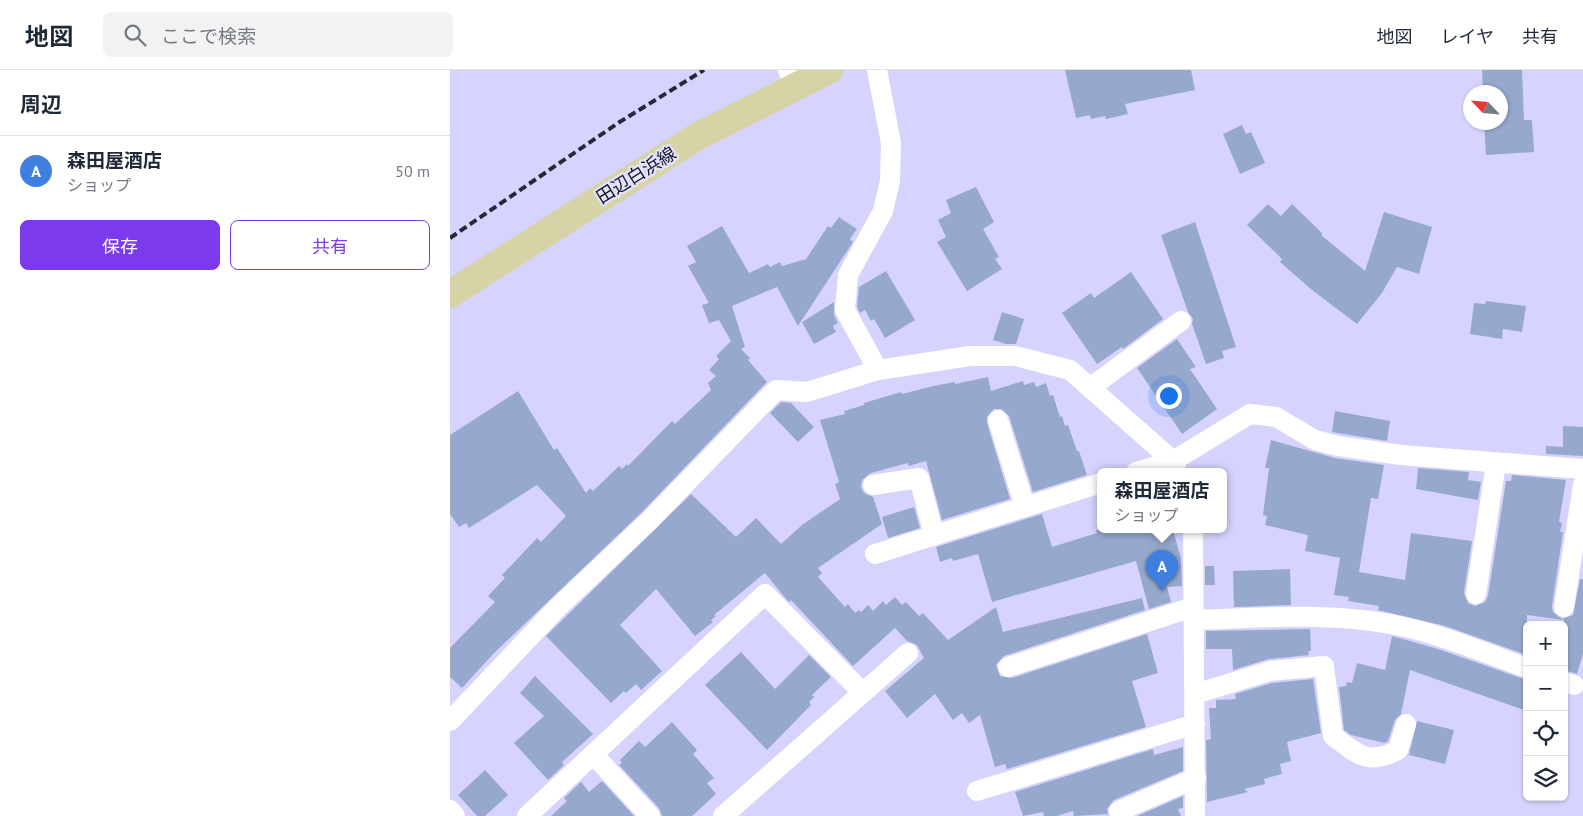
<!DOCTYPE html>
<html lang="ja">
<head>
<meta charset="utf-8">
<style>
	:root { --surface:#fff; --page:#f2f2f3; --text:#1f2937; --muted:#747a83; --line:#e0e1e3; --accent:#7c3aed }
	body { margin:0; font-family:"PT Sans","Noto Sans JP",sans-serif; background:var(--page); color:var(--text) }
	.controls { position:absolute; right:15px; bottom:15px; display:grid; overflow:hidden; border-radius:8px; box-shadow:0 1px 4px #0004 }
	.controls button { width:45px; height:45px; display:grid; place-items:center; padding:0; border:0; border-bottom:1px solid var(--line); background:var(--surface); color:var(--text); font:25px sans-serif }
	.compass { position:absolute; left:1013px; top:15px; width:45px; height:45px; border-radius:50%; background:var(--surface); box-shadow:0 1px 4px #0004; rotate:296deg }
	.you { position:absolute; left:718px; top:325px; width:18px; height:18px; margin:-12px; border:4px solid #fff; border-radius:50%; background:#1a73e8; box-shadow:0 0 0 8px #1a73e833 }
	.badge { display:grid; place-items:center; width:32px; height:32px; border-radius:50%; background:var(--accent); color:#fff; font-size:16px; font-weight:700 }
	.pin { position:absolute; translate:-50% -41px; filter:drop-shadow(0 1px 2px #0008) }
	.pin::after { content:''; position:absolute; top:26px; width:18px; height:15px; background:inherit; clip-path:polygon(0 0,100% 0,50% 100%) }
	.popup { position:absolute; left:647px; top:398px; width:130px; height:65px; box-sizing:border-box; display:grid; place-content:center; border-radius:8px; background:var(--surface); filter:drop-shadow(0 1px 4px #0005); font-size:16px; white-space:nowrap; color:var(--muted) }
	.popup b { font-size:19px; color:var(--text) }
	.popup::after { content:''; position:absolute; left:50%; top:100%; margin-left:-10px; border:10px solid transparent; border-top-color:var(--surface) }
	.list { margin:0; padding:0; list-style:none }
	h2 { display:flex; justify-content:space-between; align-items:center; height:65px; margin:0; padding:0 20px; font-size:21px }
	h2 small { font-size:16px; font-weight:400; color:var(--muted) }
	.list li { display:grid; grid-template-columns:32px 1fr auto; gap:15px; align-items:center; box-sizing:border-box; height:70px; padding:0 20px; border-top:1px solid var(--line) }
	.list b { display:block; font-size:19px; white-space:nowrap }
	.list p { margin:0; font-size:16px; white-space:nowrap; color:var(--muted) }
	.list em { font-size:16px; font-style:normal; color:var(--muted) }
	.actions { display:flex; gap:10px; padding:15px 20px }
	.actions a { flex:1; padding:11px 0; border:1px solid var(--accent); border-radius:8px; text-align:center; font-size:18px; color:var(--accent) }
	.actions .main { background:var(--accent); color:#fff }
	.icon { flex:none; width:28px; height:28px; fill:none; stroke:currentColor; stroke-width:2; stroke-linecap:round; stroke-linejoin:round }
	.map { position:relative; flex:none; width:1133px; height:746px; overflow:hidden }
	header { display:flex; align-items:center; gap:30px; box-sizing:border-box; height:70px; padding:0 25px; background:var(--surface); border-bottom:1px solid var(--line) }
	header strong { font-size:24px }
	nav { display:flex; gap:28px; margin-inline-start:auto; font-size:18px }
	.search { width:350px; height:45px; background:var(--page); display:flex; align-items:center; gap:12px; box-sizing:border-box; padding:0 18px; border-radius:8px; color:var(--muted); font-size:19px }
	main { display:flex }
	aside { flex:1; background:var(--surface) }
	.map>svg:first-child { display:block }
	.building { fill:#97a8ce }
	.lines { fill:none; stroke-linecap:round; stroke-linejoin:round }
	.minor { stroke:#fff; stroke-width:20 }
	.primary { stroke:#d6d4a6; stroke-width:28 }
	.rail { stroke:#29283a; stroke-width:4; stroke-dasharray:8 4; stroke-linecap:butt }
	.labels { text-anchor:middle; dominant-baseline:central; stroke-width:4.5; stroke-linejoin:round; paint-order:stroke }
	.street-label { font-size:18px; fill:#131221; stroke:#e4e3fd }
</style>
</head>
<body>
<header>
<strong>地図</strong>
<div class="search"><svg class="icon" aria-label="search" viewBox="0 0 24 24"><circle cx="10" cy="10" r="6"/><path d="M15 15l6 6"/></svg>ここで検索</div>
<nav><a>地図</a><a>レイヤ</a><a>共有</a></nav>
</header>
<main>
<aside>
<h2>周辺<small></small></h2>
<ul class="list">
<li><span class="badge" style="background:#3f7fe0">A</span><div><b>森田屋酒店</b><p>ショップ</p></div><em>50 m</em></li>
</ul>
<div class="actions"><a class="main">保存</a><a>共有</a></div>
</aside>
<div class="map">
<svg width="1133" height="746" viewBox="0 0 1133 746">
	<rect width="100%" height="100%" fill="#d6d4ff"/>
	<path class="building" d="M615,0H741L745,20L675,34L678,44L656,49L655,46L641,49L640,45L626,48Z
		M1032,0H1072L1074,50H1082L1084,82L1036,85L1034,52H1050V22H1033Z
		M792,55L796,64L801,62L815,93L790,104L773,64Z
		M526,117L544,152L533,159L549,187L545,189L552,199L517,221L487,172L496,167L488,150L501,143L496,130Z
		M818,134L831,146L842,134L873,164L871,165L915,201L934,142L982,157L969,204L947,197L932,223L907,254L862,220L830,192L832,189L797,155Z
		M389,147L407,159L400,169L403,172L348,256L327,217L282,236L295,277L291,279L300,288L298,290L317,312L191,443L43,584L12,618L0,607V578L45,532L38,526L55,508L52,505L87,468L91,472L116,446L87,415L19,458L16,453L9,457L0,444V365L68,321L104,380L107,378L136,423L140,418L143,421L169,396L172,399L177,394L178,396L222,351L225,354L261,320L258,313L266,306L259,300L269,289L266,286L281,271L269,250L259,253L252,235L259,233L238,196L246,192L237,176L272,156L299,203L318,194L320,197L330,192L332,196L356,189L378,156L381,158Z
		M745,152L786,277L772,281L774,288L756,294L742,254L743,249L738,242L711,165Z
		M436,201L465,250L435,268L424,249L421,251L415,240L410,243L407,237L409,217Z
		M681,202L713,249L673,279L672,277L647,294L612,243L641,223L644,228Z
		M1036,231L1076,236L1072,262L1053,259L1052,269L1020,264L1024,233L1035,234Z
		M384,232V245L388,253L383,256L386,262L364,274L352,252Z
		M552,242L574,249L566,274H556L543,270Z
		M727,269L746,297L740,299L767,339L732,364L687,298Z
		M538,307L541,321L573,311L574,315L584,312L586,317L596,313L600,326L603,325L610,347L612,346L615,356L618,355L627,381H629L637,405L583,422L559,346L551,339H544L537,347V353L560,429L492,450L476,391L459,396L458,393L421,403L412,410L411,417L414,423L423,427L432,454L368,498L372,503L368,507L395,537L398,534L405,543L409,540L411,542L418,535L423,541L433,531L436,535L445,527L452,535L456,532L469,546L473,543L498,570L546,537L553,562L692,528L695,540L554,586L546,595L550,606L562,608L697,564L708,603L682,611L696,657L557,699L555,694L545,697L530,645L519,653L512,643L503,650L485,624L457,648L435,621L474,588L467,575L457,571L445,558L403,596L341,530L339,532L332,524L315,503L264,545L266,546L261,550L263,552L245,566L206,519L170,555L212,601L191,620L186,614L176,623L174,621L161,633L96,566L241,424L286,467L306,448L331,474L352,455L390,429L385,414L389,412L370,350L395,344L394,341L414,335V333L451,322L452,324L483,316L505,312V314Z
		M331,332L341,333L364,357L348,372L320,343Z
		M885,341L940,351L937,371L882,362Z
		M1113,356L1133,357V386L1096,384V376L1113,377Z
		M821,370L885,388L934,395L928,429L921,428L909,502L955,510L961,463L1022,471L1014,523L1018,533L1025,536L1035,532L1038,526L1056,411H1061L1062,405L1116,410L1109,452L1112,453L1110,462H1113L1102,536L1103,542L1112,549L1123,545L1130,509H1133V584L1127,604L1114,600V550L1077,545V585L995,556L928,540L929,536L898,531L899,527L884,525L890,488L855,481L858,465L815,455L817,446L813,445L819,398H815Z
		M968,398L1019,402L1018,410L1031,412L1028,430L966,419Z
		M464,437L470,458L438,468L432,447Z
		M592,444L602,477L647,463L646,460H723L731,488L732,516L717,517L721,532L699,539L686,491L542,532L528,484L503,491L502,488L490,492L486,477Z
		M755,496H764L765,515H755Z
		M840,499L841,535L784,537L783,501Z
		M860,559L861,581H858L859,585L819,589L783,600L782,579H756V561Z
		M942,566L988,579L1077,610V641L960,600L951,644L945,650L938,671L935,673L901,665L894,660L889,617L896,616L897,612L902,613L907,593L935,600Z
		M291,582L325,619L359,585L381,607L362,625L364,627L359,632L361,635L317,680L255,615Z
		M85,606L143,664L112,692L114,695L98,710L64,673L94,646L70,623Z
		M863,609L871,663L837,672L841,691L830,694L832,704L814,709L815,714L794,719L798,722L757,732L756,670L761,669L759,638H766V630L786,629L785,624L822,613Z
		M967,651L1004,660L995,694L959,685Z
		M222,652L247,680L243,684L264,708L257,713L266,724L242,746H212L209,738L169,695L172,693L170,690L189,671L195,677Z
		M733,677V701L664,730L657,739L658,746L657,744L624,746L623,741L607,746H594L593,742L573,746L565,722L703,679L704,685Z
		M35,700L58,725L35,746H27L8,725Z
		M152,711L184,746H101L117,731L114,728L131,712L139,722Z
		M733,726V738L728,739L731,746H687Z"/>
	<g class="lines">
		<path class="minor" d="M338,0L344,17
			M427,0L441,73L440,111L433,141L398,205L395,240L428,300
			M641,317L731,251
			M548,350L575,437
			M686,402L723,391L800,344L826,347L865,370L888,376L951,385L1133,399
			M423,415L469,408L484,465
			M743,460L745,746
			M425,484L651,413
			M1026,524L1046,393
			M1114,537L1133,415
			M743,550C808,548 875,542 940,554C986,562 1032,582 1077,598
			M558,597L743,537
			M1114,612L1124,615
			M745,624L820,601L874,596L883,666C907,684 918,696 948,680L956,654
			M0,651L108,537L199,451L326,320L357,322L428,300L520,286H565L620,300L723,391L727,402
			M143,684L200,746
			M527,721L745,654
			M0,740L5,746
			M669,741L746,708
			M77,746L315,524L413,623
			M273,746L458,583"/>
		<path class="primary" d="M0,224L248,66L379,0"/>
		<path class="rail" d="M0,168L168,53L254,0"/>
	</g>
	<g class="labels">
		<g class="street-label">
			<text transform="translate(186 105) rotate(-32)">田辺白浜線</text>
		</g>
	</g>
</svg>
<div class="controls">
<button>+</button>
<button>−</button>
<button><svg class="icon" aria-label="locate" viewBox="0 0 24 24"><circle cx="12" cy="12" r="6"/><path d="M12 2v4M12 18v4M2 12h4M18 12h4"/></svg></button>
<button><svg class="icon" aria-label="layers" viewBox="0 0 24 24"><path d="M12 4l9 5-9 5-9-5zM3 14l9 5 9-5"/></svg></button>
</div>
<svg class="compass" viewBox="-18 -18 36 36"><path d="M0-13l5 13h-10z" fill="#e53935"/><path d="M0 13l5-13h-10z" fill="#747a83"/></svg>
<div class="you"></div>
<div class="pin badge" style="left:712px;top:521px;background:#3f7fe0">A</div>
<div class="popup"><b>森田屋酒店</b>ショップ</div>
</div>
</main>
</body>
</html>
